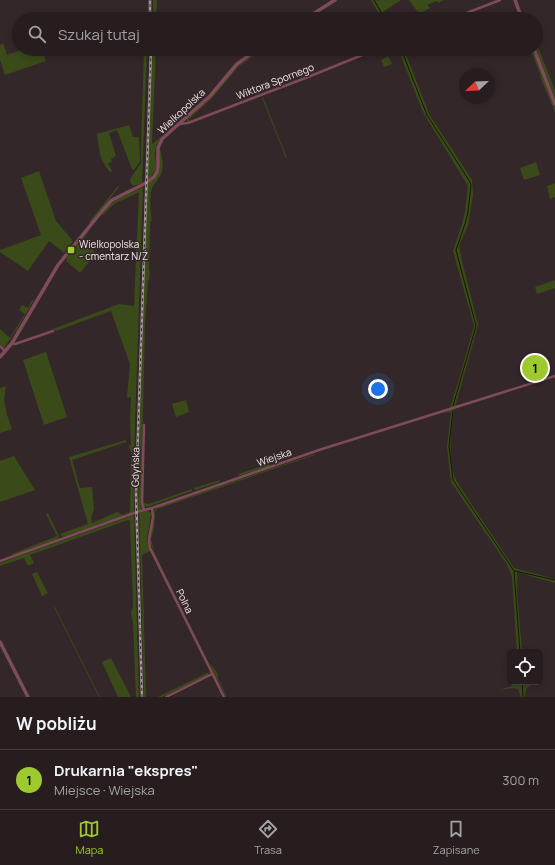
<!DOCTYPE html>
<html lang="pl">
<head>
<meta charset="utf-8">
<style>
	:root { --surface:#271d1f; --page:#2f2628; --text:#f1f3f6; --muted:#a4a2a4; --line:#433b3d; --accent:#9eca2f }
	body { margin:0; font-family:Manrope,sans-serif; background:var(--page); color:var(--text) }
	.controls { position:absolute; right:12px; bottom:12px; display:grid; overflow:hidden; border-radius:6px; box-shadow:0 2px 6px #0003 }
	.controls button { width:36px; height:36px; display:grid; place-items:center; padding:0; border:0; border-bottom:1px solid var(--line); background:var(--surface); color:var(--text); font:20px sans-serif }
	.compass { position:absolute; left:459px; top:68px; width:36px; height:36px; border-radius:50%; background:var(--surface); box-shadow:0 2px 6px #0003; rotate:247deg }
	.you { position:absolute; left:378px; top:389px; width:14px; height:14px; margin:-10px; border:3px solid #fff; border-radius:50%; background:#1a73e8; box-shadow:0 0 0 6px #1a73e833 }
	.badge { display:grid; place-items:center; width:26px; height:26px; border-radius:50%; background:var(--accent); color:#111; font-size:13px; font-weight:700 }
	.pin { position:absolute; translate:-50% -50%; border:2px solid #fff; box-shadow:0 1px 4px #0006 }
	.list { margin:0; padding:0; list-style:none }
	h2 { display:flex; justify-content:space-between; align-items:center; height:52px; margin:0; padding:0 16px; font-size:17px }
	h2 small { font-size:13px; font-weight:400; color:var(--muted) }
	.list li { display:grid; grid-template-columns:26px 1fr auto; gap:12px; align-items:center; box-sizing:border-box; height:60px; padding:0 16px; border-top:1px solid var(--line) }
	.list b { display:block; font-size:15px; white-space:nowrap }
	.list p { margin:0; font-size:13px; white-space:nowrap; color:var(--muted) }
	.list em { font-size:13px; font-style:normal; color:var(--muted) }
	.icon { flex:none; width:22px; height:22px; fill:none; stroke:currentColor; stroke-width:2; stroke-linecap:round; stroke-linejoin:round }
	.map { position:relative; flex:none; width:555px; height:697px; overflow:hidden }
	.search { position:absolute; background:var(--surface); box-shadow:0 2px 6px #0003; left:12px; right:12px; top:12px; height:44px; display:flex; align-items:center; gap:10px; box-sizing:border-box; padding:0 14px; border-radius:22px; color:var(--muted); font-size:15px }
	.sheet { height:112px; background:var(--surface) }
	nav { display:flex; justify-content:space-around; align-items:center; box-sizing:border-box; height:56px; border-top:1px solid var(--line); background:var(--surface); font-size:11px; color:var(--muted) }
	nav a { display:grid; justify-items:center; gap:2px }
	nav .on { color:var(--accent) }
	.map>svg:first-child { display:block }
	.green { fill:#3a4a19 }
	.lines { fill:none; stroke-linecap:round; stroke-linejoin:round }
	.stream { stroke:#0f1900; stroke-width:1 }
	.minor { stroke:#7e4b58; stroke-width:2.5 }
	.tertiary { stroke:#7e4b58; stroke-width:3.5 }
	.rail-casing { stroke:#a59a9c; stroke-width:2.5 }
	.rail { stroke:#342729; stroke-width:1; stroke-dasharray:3; stroke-linecap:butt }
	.poi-dot { fill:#9eca2f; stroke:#342729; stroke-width:1.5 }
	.labels { text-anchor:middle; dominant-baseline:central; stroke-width:3; stroke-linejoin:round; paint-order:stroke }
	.street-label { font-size:10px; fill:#f2e9eb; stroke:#342729 }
	.poi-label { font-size:10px; fill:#f2e9eb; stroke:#342729; text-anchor:start }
</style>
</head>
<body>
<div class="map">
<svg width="555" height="697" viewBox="0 0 555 697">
	<rect width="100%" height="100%" fill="#342729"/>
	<path class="green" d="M153,0H157L156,19H153Z
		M371,0H377L378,1L380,0H401L384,11L388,19H382Z
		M409,0H444L438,3L437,1L427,5L430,8L419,14Z
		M536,42L555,90V98L536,49Z
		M3,43L7,55L23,49H42L46,61L5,75L0,60V45Z
		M144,49H147L142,183L134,186L131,184L130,179L139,166L141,162V145Z
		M152,49H156L152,144L163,135C160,139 157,142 156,147C152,161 163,168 147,180Z
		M262,49H264L239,66L212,98L188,120H191L186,122L187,119L211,97L239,65L246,60Z
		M398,49H404L429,114L472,180L473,195L468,225L459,246L463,265L478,325L455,407L450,408L460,376L474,326L453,251L462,224L465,212L468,186L423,112Z
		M530,49H532L555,108V112L541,79L540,73Z
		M388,56L392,64L384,67L381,60Z
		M263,97L287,158H286L262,98Z
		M129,125L133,137H139L140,161L134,170L132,169L117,130L109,133L116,156L111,159L112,162L108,163L112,171L110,172C99,160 99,149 97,134Z
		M160,149C162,157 165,168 160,176C158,180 155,183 153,186C149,193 150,213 152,220L150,223L149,270L150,273L149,280H148L145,325L142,455V507L141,510L138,511L139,455L147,184C164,175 158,164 160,149Z
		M536,162L540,175L524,180L520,168Z
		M39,171L56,221L73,241L64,253L49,241L28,271L0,252V250L41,235L21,178Z
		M555,183V197L550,199L547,186Z
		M118,186L119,187L91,223L89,222Z
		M143,187L134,455V512L63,537L60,534L88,524L69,457L126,440V442L72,460L80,488L92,487L94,509L91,518L92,523L117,512L122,515L130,512L131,452L129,446L131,444L130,417L131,397L128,398L127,397L130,364L111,311L56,331L53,329L119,304L134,306L139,192L114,204L103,215L102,214L110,205L116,200Z
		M88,231H89L82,241L96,253L80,273L66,261L67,260L66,259L78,244H79L81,242L80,241Z
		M555,280V288L537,294L535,287Z
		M32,300H34L16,331H14L25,314L19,310L22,305L28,308Z
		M0,329L10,338L14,331L15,332L4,348L0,344Z
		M46,352L67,417L44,425L23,360Z
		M6,386L4,399L7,415L12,429L0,433V388Z
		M186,400L189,412L176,417L172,404Z
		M457,408L454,410C451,430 447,462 456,480L472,505L514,568L555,579V583L517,572V591L522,652H517L512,576L506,563L451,482L447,447L451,412L442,413Z
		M315,454V455L157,509L155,512L154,529L151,539L155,554L209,663C213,668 219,672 218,679L227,697H226L154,554L150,539L154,512L156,508L158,507Z
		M14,456L35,490L0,502V461Z
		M269,464L270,466L239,476L238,474Z
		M220,480L219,482L196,490L194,488Z
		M192,489V491L147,507L144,506V503L149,504Z
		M145,511C148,511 151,511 151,515L147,539L150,551L142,555L146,697H144L139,513Z
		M48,513L58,534L59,536L58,539L12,556V554L57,536L46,514Z
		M134,515L139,697H136L133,624L131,613L133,606L130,521L128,520L30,555L34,563L28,566L24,558L0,566V563Z
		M37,572L48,593L42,596L32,574Z
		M54,607H55L100,697H99Z
		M111,658L131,697H118L102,662Z
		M209,672L208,675L162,697H158Z
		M519,682H536C529,685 524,689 525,697H521L518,689C509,686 496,692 487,695L519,683Z"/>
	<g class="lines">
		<path class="stream" d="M374,0L385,19
			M401,49L427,115L470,182L471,185L468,212L465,224L456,250L476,326L453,406
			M453,410L449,446L453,480L514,571L520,652
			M515,571L555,580
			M522,682L523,697"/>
		<path class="minor" d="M451,19L500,0
			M180,124L188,123L308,77L377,49
			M12,343L15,344L53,331
			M0,346L5,351
			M144,425L142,502L144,510
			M152,508L153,517L149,539L150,548L224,697
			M0,561L137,512L152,508L319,450L555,376
			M166,697L212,674"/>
		<path class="tertiary" d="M515,0L522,19
			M305,19L335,0
			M534,49L555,104
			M0,357L12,343L58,265L103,210L111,201L114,199L144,184L154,177L157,172L158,167V148L162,139L210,96L237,64L258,49
			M0,642L28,697"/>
		<defs>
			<path id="rail" d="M150,19V0
				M142,697L136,493L151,49"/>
		</defs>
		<use href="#rail" class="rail-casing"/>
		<use href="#rail" class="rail"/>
	</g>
	<rect class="poi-dot" x="67" y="246" width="8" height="8" rx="2"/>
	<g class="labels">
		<g class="street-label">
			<text transform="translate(275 81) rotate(-21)">Wiktora Spornego</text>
			<text transform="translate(181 111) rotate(-43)">Wielkopolska</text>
			<text transform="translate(274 457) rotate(-19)">Wiejska</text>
			<text transform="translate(135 467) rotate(-89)">Gdyńska</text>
			<text transform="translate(185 601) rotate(64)">Polna</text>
		</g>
		<g class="poi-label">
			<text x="79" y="244">Wielkopolska<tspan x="79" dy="12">- cmentarz N/Ż</tspan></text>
		</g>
	</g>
</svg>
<div class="controls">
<button><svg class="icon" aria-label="locate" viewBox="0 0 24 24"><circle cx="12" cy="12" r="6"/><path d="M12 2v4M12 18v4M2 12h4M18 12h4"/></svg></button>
</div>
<svg class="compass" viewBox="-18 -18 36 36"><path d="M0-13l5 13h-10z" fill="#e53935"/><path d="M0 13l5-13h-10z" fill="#a4a2a4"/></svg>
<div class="you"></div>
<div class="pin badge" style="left:535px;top:368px">1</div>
<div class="search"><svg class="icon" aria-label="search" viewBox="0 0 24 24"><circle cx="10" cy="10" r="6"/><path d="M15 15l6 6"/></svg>Szukaj tutaj</div>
</div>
<section class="sheet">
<h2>W pobliżu<small></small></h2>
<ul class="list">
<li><span class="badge">1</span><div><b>Drukarnia &quot;ekspres&quot;</b><p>Miejsce · Wiejska</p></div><em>300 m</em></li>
</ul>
</section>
<nav>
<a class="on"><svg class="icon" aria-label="map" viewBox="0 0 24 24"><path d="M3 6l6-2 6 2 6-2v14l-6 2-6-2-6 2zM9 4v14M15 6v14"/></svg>Mapa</a>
<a><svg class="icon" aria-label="directions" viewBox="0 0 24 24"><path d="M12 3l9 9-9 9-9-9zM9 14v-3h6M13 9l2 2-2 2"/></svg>Trasa</a>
<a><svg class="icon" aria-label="saved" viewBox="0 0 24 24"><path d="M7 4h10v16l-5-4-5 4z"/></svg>Zapisane</a>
</nav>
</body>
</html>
